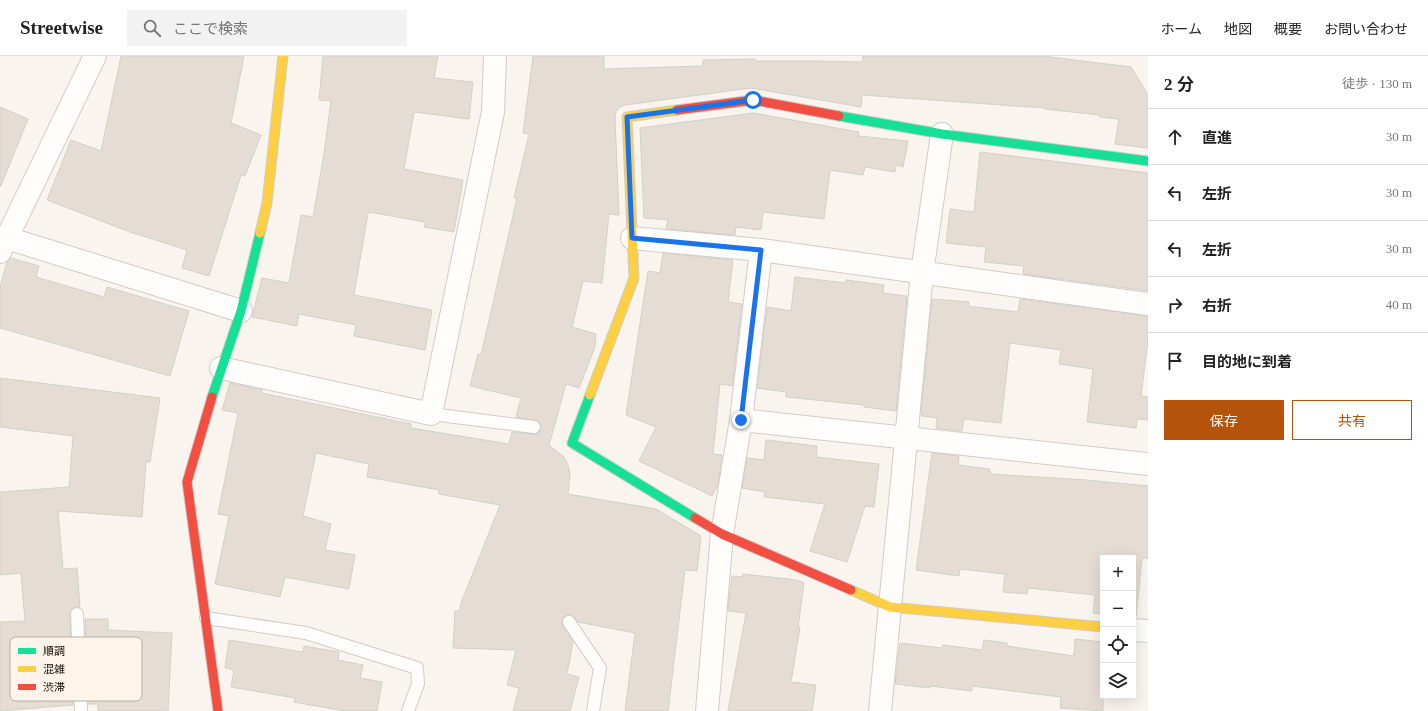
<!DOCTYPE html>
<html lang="ja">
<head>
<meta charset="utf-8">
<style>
	:root { --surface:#fff; --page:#f2f2f2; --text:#222; --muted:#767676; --line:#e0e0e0; --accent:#b45309 }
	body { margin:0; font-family:"Times New Roman","Noto Sans JP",serif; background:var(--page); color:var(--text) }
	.controls { position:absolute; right:12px; bottom:12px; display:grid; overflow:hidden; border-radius:0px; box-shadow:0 4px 16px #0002 }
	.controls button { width:36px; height:36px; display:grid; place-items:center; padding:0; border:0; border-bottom:1px solid var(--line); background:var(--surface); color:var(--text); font:20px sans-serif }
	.stop { position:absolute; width:12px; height:12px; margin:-9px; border:3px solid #1a73e8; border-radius:50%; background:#fff }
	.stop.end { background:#1a73e8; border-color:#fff; box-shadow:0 1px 4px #0008 }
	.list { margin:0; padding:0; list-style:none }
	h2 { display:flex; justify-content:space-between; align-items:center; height:52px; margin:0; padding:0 16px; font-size:17px }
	h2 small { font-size:13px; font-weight:400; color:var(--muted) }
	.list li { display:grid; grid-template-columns:26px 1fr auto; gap:12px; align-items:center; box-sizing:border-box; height:56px; padding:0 16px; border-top:1px solid var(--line) }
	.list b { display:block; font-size:15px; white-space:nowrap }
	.list em { font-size:13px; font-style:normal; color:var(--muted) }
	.actions { display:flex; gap:8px; padding:12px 16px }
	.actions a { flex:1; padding:9px 0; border:1px solid var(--accent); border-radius:0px; text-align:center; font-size:14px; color:var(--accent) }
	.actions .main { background:var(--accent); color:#fff }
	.icon { flex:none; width:22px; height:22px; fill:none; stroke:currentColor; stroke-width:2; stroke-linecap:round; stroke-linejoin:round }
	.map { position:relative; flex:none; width:1148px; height:655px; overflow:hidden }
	header { display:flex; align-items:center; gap:24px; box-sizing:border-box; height:56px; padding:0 20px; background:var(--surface); border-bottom:1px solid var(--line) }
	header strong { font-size:19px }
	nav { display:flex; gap:22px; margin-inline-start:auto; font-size:14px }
	.search { width:280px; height:36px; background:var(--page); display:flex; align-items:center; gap:10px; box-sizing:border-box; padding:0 14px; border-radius:0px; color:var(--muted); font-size:15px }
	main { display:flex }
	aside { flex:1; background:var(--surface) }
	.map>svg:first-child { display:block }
	.building { fill:#e5ddd4; stroke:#d3cfca }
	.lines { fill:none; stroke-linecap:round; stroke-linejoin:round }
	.lane-casing { stroke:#d0ccc8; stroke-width:14 }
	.street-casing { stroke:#d0ccc8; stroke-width:24 }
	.fast-casing { stroke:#d0ccc8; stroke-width:11 }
	.slow-casing { stroke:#d0ccc8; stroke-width:11 }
	.jam-casing { stroke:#d0ccc8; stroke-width:11 }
	.lane { stroke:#fefdfc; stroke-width:12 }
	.street { stroke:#fefdfc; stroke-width:22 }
	.fast { stroke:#16e098; stroke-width:9 }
	.slow { stroke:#ffcf43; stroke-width:9 }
	.jam { stroke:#f24e42; stroke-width:9 }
	.route { stroke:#1a73e8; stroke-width:5 }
	.key { fill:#fef4e9; stroke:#b6aea6; stroke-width:1 }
	.key-label { font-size:11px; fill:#0f0b08 }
</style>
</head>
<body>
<header>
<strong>Streetwise</strong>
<div class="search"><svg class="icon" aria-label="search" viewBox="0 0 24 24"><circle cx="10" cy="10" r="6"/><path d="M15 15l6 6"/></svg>ここで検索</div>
<nav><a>ホーム</a><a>地図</a><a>概要</a><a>お問い合わせ</a></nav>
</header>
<main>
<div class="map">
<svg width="1148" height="655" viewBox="0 0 1148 655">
	<rect width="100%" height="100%" fill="#f9f4ee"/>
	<path class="building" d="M121,0H244L231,67L261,79L245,120L241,119L209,220L182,212L187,194L130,176L47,144L71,84L101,95Z
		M323,0H438L434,22L473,26L469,63L414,56L404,113L463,124L454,176L424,171L425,166L369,156L368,157L354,239L432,254L425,294L354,280L356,269L299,258L297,270L252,261L262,222L289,227L301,159L313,161L324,98L331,45L319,44Z
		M533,0H604V13L703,10V4L755,3V5H816L862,6L863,0H1042L1131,11L1148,39V92L1115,88L1119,63L1099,61L1100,59L1044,53V52L862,39L861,51L751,32L625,49L620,51L616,55L615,62L619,159L609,158L602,227L583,225L572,271L596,278L595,291L579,332L566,328L549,389L564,401L568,409L570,418L568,438L656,453L701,480L697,515L685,514L668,655H625L635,577L578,566L573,559H569L565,560L562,566L563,570L573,586L567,618L579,621L570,655H513L519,632L507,629L516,594L453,592L455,555H460L461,547L500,449L439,438V434L367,421L369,408L316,397L303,460L331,468L325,494L355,499L349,533L285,521L280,541L215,528L229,460L218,458L238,357L222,354L230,327L262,334V337L411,368V372L509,388L512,376L533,378H537L540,375L541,368L538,365L516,361L521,342L470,330L478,298L481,299L517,142H514L529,78L523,77Z
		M0,51L28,63L1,130H0Z
		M753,57L859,76L858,80L908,85L903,111L896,109L895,116L865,111L863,119L830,114L824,163L763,156L761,174L736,171L735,179L666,173L668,164L644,162L640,72Z
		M980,96L1148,117V235L1023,218L1024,210L984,206L986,191L946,187L950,153L974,156Z
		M663,197L733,204L728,246L742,248L732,330L720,328L713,398L722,399L718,429L712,440L639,405L656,371L626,359L648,215L660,217Z
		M11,202L39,210L36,221L104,241L107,231L189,255L170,320L0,272V231L7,206Z
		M795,221L846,227V224L884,229L883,237L907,240L896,355L864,351V349L786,341V336L757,332L767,251L791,255Z
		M932,243L969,246L968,250L1018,256L1020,243L1148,260V284L1141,340L1148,341V364L1137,363L1136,372L1087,366L1093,313L1059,308L1061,294L1010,287L1001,367L964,363L962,375L936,372L937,362L922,360L921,357Z
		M0,322L160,342L150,406H146L142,461L58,455L63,513L77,512L80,551L73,552L70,558L73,649L0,655V566L25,565L21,517L0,519V436L69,431L73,380L0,371Z
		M766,384L817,390L816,401L879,408L874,451L865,450L847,506L810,495L825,448L764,441L765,436L742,432L747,402L764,404Z
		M932,397L959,400L958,409L990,413V418L1087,424L1148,430V502H1142L1136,561H1133V502H1103V558L1093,557L1095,539L1028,532L1027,538L1003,536L1005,518L960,513L959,520L916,514Z
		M743,518L797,524L804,527L798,571H800L791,626L816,629L812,655H728L746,557L728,555V551L732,520L742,521Z
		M85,563H108V574L172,577L168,655H98V648H88Z
		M1075,583L1103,586V655L1060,652L1061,641L972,630V635L930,630V632L895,628L900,587L942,592L943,589L982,594L984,584L1007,587V590L1074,600Z
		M229,584L303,596L304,590L339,596L338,604L363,609L360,622L382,626L377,655H344L294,646L295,642L231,631L234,614L225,612Z"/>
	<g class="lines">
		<defs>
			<path id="lane" d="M431,358L534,371
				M77,558L81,655
				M206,562L306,577L417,612L418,628L408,655
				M569,566L600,612L593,655"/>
			<path id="street" d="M7,182L241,255
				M632,182L761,194L1148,248
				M0,196L95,0
				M221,312L431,358L493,56L495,0
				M741,364L1148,408
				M1133,574L1148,575
				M707,655L722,478L741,364L761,194
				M880,655L922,217L942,78"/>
			<path id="fast" d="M839,60L942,78L1148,105
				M590,339L572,387L695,462
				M212,341L241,255L260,177"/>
			<path id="slow" d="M260,177L267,147L283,0
				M590,339L634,222L627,61L677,54
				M851,534L890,551L1103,571"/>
			<path id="jam" d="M677,54L753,44L839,60
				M212,341L187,426L218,655
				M695,462L722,478L851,534"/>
		</defs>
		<use href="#lane" class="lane-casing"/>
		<use href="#street" class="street-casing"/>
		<use href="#fast" class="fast-casing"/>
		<use href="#slow" class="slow-casing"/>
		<use href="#jam" class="jam-casing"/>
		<use href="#lane" class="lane"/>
		<use href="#street" class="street"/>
		<use href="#fast" class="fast"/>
		<use href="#slow" class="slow"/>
		<use href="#jam" class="jam"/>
	</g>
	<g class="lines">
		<path class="route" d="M741,364L761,194L632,182L627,61L753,44"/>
	</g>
	<rect x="10" y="581" width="132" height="64" rx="6" class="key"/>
	<rect x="18" y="592" width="18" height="6" fill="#16e098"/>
	<rect x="18" y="610" width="18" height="6" fill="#ffcf43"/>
	<rect x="18" y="628" width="18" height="6" fill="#f24e42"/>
	<g class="key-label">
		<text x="43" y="599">順調</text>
		<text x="43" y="617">混雑</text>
		<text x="43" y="635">渋滞</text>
	</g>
</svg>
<div class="controls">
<button>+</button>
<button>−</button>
<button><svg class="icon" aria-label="locate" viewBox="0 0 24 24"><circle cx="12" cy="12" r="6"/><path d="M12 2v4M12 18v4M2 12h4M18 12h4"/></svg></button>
<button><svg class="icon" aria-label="layers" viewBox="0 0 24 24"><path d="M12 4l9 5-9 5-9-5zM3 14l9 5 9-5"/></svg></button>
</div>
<div class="stop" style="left:753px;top:44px"></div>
<div class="stop end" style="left:741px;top:364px"></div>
</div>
<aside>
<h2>2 分<small>徒歩 · 130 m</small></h2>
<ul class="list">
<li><svg class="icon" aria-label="ahead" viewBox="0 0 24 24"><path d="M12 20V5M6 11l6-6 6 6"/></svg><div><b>直進</b></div><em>30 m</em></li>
<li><svg class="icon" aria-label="left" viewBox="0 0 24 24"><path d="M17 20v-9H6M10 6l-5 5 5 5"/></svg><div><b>左折</b></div><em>30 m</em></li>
<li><svg class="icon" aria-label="left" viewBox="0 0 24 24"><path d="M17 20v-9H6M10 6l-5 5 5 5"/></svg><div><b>左折</b></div><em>30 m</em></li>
<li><svg class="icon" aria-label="right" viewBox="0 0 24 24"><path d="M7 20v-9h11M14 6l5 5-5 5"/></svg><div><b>右折</b></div><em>40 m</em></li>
<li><svg class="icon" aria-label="arrive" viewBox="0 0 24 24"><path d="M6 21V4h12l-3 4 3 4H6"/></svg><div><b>目的地に到着</b></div></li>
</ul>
<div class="actions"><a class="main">保存</a><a>共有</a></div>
</aside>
</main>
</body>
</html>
